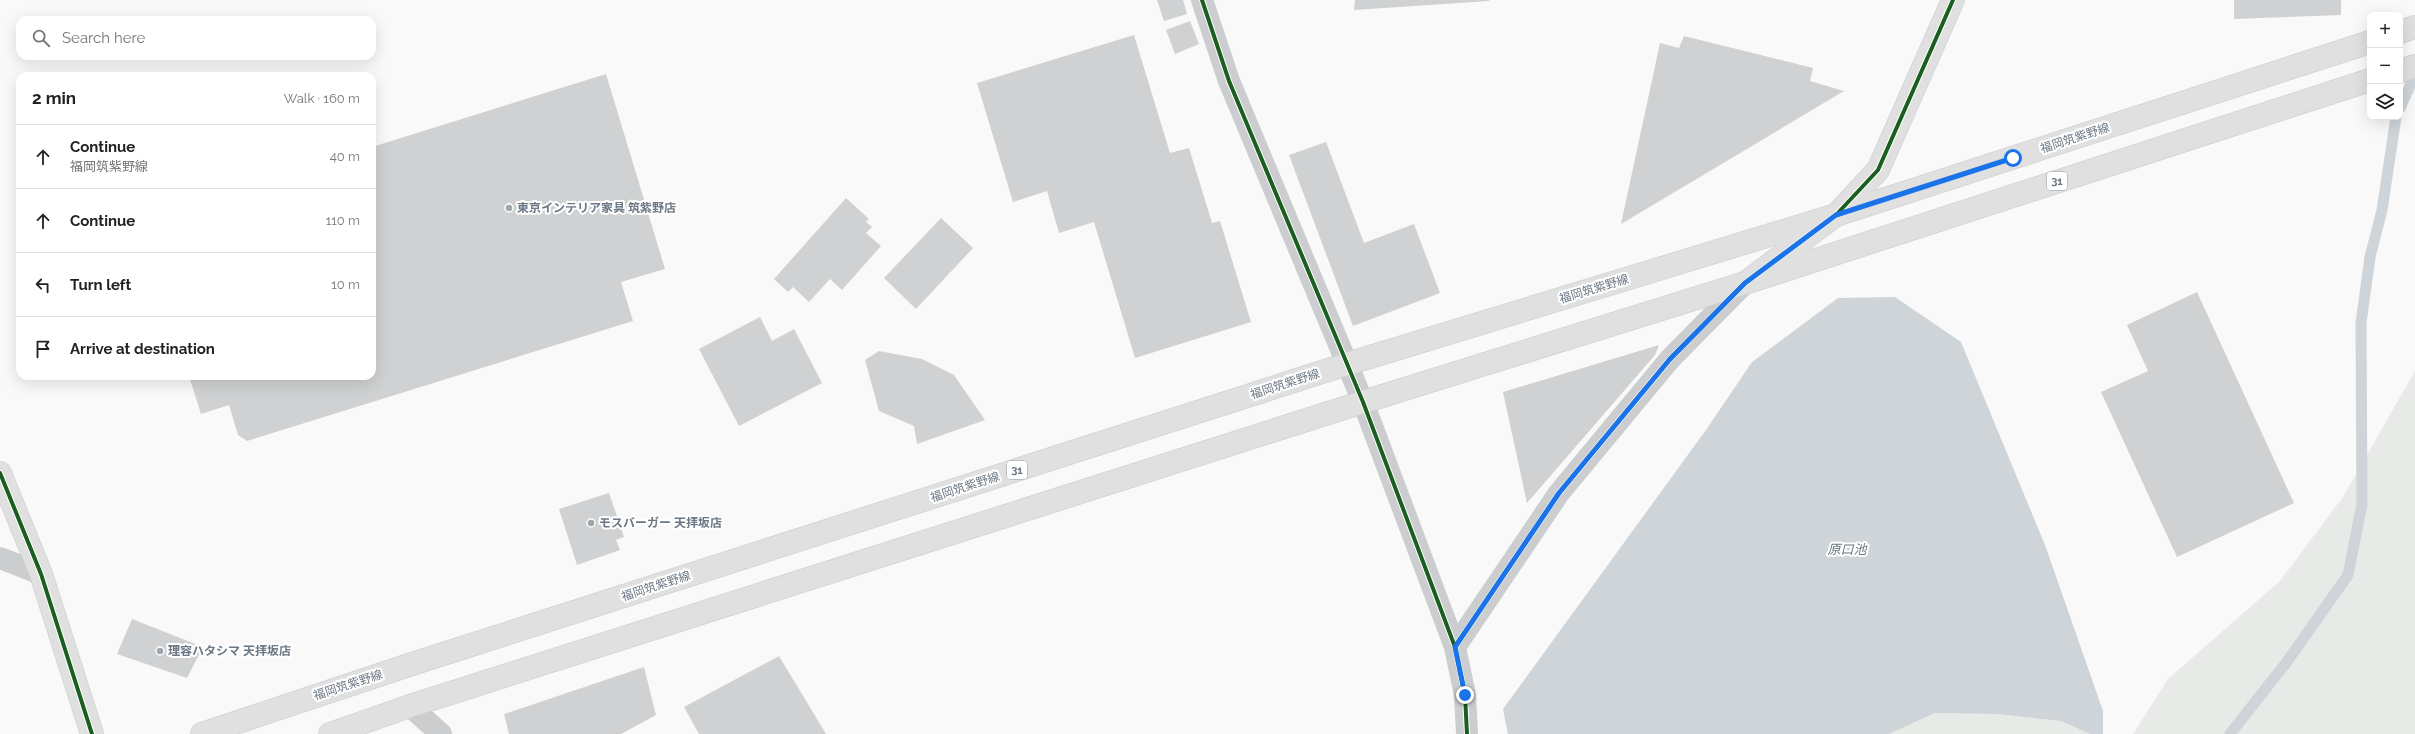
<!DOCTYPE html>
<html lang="en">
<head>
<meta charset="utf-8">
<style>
	:root { --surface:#fff; --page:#f6f6f6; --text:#222; --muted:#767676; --line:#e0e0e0 }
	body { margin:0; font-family:Raleway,"Noto Sans JP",sans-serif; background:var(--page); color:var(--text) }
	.controls { position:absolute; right:12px; top:12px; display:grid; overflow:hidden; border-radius:8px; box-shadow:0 4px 16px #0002 }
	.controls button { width:36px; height:36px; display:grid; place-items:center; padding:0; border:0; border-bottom:1px solid var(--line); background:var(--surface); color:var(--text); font:20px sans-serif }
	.stop { position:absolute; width:12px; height:12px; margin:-9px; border:3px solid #1a73e8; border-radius:50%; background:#fff }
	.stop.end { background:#1a73e8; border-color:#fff; box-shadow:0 1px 4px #0008 }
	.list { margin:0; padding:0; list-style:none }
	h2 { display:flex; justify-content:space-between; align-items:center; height:52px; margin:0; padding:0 16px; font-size:17px }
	h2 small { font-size:13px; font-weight:400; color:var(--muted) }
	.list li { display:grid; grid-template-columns:26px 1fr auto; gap:12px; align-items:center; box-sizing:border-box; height:64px; padding:0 16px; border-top:1px solid var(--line) }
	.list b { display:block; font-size:15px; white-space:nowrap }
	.list p { margin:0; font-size:13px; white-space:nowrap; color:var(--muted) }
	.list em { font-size:13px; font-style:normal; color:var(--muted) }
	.icon { flex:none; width:22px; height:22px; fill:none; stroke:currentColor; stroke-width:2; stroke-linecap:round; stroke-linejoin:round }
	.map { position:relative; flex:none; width:2415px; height:734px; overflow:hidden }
	.search { position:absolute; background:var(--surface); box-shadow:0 4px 16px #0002; left:16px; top:16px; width:360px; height:44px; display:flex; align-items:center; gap:10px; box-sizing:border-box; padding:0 14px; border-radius:12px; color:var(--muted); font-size:15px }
	.panel { position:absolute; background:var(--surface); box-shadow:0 4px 16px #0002; left:16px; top:72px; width:360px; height:308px; border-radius:12px }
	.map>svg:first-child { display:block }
	.green { fill:#e7eae6 }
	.water { fill:#ced4d7 }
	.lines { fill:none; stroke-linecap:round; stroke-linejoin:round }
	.stream { stroke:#ced4d7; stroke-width:11 }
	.building { fill:#cfd1d2 }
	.secondary-casing { stroke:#d5d6d6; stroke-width:24 }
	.primary-casing { stroke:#d5d6d7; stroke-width:24 }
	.street { stroke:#cccdce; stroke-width:22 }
	.secondary { stroke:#e0e0e1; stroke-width:22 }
	.primary { stroke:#e0e0e1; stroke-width:22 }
	.cycleway-casing { stroke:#fff; stroke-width:6 }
	.cycleway { stroke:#1b5e20; stroke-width:4 }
	.route { stroke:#1a73e8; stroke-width:5 }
	.poi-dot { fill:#9da5ae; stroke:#fff; stroke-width:1.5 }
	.labels { text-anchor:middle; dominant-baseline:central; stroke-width:4; stroke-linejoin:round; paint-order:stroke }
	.shield { fill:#fff; stroke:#98a0aa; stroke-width:1 }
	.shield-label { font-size:11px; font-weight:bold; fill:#6c7885 }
	.street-label { font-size:12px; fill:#6c7885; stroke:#fff }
	.poi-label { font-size:12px; font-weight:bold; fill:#6c7885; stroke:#fff; text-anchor:start }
	.water-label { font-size:13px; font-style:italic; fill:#687780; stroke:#fff }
</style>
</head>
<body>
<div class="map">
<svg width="2415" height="734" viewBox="0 0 2415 734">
	<rect width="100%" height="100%" fill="#f9f9f9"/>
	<path class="green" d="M2415,371V734H2133L2168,679L2280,581L2343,497Z
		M1935,713L1996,714L2061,721L2090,734H1889Z"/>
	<path class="water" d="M1895,297L1961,342L2045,545L2103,711V734H2090L2061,721L1996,714L1935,713L1889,734H1508L1503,709L1706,430L1752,362L1838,298Z"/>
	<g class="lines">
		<path class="stream" d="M2400,108L2415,75
			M2230,734L2286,663L2348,575L2362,504L2361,323L2370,257L2382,210L2396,117"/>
	</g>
	<path class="building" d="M1157,0H1183L1187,14L1164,21Z
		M1355,0H1489V1L1354,10Z
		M2234,0H2341V15L2234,19Z
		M1190,21L1199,44L1175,54L1166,30Z
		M1134,35L1170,153L1189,148L1212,223L1220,221L1251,322L1135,358L1094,222L1059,233L1047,191L1013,202L977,83Z
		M1684,36L1813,68L1810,81L1844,91L1621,224L1660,43L1679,48Z
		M606,74L665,269L621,282L633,321L247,441L238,435L229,405L201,414L189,376H372V147Z
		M1326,142L1364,243L1414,224L1440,293L1353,326L1289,155Z
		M846,198L869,219L866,222L872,227L866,233L881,246L842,290L830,279L809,302L793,287L788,292L774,279Z
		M941,218L973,248L916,309L884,278Z
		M2197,292L2294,503L2177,557L2101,392L2148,371L2127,325Z
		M760,317L772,341L794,329L822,383L739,426L699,349Z
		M1659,345L1655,355L1527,503L1503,392Z
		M879,351L922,359L954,375L985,420L917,444L914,426L879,411L865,360Z
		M609,493L624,537L616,540L620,550L577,565L559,509Z
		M132,619L203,647L187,678L117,654Z
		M779,656L826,734H699L684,707Z
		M644,667L656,715L621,734H509L504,714Z"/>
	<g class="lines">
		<defs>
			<path id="secondary" d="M1749,280L1836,215L1878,170L1953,0
				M0,473L41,574L92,734"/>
			<path id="primary" d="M2400,32L2415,27
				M2400,71L2415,66
				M202,734L412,664L1347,364L1836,215L2370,42
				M330,734L410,706L1363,402L1745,283L2370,80"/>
		</defs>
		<use href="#secondary" class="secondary-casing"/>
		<use href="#primary" class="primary-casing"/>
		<path class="street" d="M1202,0L1229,81L1363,402L1455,647L1465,695L1467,734
			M0,558L41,574
			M1455,647L1559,493L1670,359L1745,283
			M410,706L441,734"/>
		<use href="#secondary" class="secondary"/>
		<use href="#primary" class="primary"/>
		<defs>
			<path id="cycleway" d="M1202,0L1229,81L1363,402L1455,647L1465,695L1467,734
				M0,473L41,574L92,734
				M1455,647L1559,493L1670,359L1745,283L1836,215L1878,170L1953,0"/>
		</defs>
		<use href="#cycleway" class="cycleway-casing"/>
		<use href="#cycleway" class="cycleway"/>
	</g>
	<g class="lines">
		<path class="route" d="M1465,695L1455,647L1559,493L1670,359L1745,283L1836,215L2013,158"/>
	</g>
	<g class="poi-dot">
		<circle cx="509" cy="208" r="4"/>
		<circle cx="591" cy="523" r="4"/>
		<circle cx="160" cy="651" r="4"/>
	</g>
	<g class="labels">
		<g class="shield">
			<rect x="2047" y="172" width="20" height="18" rx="3"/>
			<rect x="1007" y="461" width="20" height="18" rx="3"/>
		</g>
		<g class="shield-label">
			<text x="2057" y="181">31</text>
			<text x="1017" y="470">31</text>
		</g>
		<g class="street-label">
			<text transform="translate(2075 138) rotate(-18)">福岡筑紫野線</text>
			<text transform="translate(1594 289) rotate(-17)">福岡筑紫野線</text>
			<text transform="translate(1285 384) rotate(-18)">福岡筑紫野線</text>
			<text transform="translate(965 487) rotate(-18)">福岡筑紫野線</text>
			<text transform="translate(656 586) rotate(-18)">福岡筑紫野線</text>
			<text transform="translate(348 685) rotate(-18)">福岡筑紫野線</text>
		</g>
		<g class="poi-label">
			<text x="517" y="208">東京インテリア家具 筑紫野店</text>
			<text x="599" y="523">モスバーガー 天拝坂店</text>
			<text x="168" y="651">理容ハタシマ 天拝坂店</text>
		</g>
		<g class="water-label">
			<text x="1847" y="549">原口池</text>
		</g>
	</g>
</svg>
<div class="controls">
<button>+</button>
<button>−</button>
<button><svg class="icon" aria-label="layers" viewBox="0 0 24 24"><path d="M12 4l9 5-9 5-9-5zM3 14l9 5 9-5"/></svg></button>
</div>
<div class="stop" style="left:2013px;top:158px"></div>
<div class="stop end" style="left:1465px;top:695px"></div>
<div class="search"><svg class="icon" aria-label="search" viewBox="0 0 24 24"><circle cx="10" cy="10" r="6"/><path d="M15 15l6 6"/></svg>Search here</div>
<section class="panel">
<h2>2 min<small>Walk · 160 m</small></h2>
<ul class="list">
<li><svg class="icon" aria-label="ahead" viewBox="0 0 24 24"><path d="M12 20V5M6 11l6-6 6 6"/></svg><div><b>Continue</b><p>福岡筑紫野線</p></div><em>40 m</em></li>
<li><svg class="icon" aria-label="ahead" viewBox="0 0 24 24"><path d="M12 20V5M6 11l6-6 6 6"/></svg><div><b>Continue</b></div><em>110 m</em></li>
<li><svg class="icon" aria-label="left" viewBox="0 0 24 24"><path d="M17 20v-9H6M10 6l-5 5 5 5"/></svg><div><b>Turn left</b></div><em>10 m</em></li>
<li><svg class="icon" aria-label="arrive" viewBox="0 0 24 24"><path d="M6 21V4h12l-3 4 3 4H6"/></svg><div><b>Arrive at destination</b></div></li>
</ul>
</section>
</div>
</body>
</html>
